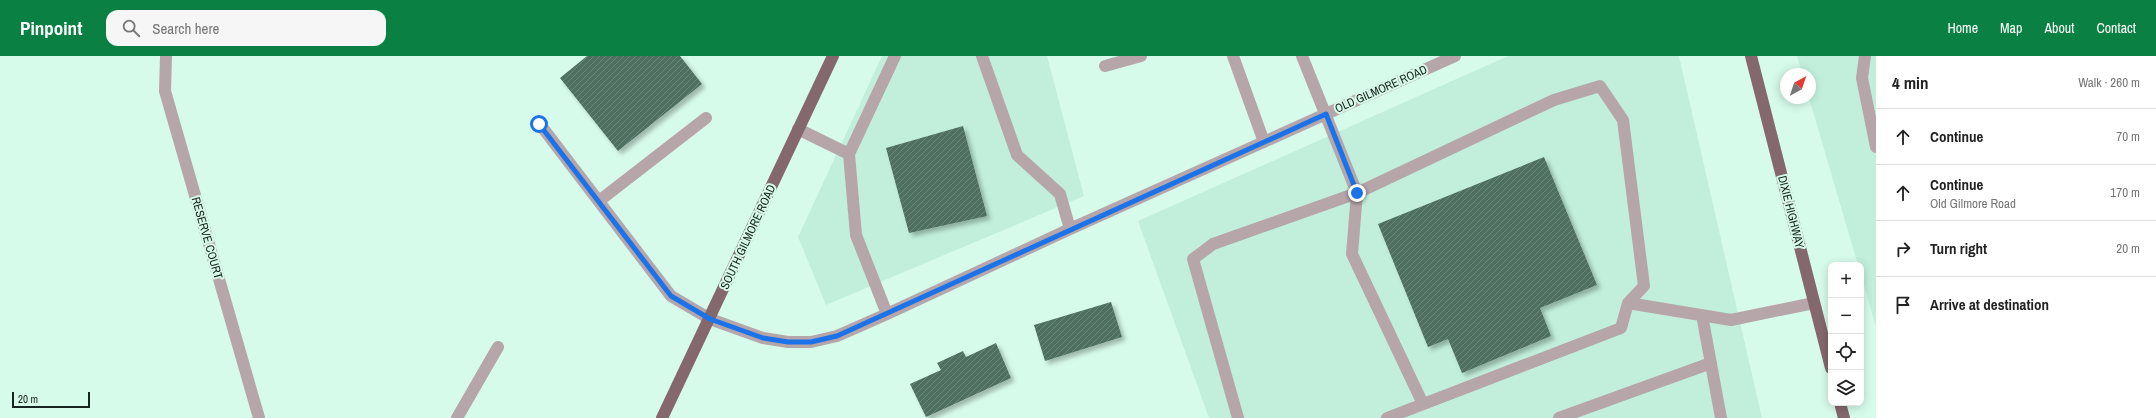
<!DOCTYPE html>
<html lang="en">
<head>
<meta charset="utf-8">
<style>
	:root { --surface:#fff; --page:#f6f6f6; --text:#222; --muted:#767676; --line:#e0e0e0; --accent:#0b8043 }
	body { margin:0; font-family:"Archivo Narrow",sans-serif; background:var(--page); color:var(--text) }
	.controls { position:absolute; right:12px; bottom:12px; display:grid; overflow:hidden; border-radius:8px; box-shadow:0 2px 10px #0003 }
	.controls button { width:36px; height:36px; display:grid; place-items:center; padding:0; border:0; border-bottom:1px solid var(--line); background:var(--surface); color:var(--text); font:20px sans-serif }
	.compass { position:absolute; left:1780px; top:12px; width:36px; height:36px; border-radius:50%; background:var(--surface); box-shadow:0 2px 10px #0003; rotate:40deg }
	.scale { position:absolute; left:12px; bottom:10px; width:78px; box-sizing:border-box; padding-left:4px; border:2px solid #17241f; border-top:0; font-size:11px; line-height:14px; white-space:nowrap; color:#17241f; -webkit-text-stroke:3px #d7fbeb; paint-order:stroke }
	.stop { position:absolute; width:12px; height:12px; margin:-9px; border:3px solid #1a73e8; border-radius:50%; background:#fff }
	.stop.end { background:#1a73e8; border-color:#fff; box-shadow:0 1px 4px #0008 }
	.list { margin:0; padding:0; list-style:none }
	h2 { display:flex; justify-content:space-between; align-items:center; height:52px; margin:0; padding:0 16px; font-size:17px }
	h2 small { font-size:13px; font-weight:400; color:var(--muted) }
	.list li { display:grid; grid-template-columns:26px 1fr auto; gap:12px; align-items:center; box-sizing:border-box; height:56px; padding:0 16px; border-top:1px solid var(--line) }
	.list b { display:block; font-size:15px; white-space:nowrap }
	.list p { margin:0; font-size:13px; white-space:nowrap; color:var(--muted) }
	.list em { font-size:13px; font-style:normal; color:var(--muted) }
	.icon { flex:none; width:22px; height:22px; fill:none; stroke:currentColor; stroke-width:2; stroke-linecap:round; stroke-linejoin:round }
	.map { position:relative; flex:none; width:1876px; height:362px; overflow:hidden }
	header { display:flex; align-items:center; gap:24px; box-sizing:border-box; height:56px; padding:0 20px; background:var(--accent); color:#fff }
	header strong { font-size:19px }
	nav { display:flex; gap:22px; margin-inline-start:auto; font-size:14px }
	.search { width:280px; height:36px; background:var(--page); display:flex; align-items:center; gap:10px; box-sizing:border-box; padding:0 14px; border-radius:12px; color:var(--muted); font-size:15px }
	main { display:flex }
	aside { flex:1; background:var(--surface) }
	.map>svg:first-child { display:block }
	.built { fill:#c2efdc }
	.building { fill:url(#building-hatch); filter:url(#shadow) }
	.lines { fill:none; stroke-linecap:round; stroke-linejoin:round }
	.minor { stroke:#b7a6a9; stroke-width:12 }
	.major { stroke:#84686d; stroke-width:12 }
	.route { stroke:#1a73e8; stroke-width:5 }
	.labels { text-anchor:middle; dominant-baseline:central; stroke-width:4; stroke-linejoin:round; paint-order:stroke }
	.street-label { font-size:12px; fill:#17241f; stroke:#d7fbeb }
</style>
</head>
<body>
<header>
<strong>Pinpoint</strong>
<div class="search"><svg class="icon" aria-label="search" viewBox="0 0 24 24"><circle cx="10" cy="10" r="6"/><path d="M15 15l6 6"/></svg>Search here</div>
<nav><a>Home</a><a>Map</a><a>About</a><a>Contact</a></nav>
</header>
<main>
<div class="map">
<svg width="1876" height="362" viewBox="0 0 1876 362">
	<defs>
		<pattern id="building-hatch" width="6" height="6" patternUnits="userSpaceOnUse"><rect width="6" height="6" fill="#4e6f61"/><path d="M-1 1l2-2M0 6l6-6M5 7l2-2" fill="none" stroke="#6e867c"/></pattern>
		<filter id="shadow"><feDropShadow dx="3.5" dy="3.5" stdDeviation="2" flood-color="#0004"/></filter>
	</defs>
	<rect width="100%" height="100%" fill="#d7fbeb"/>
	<path class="built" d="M882,0H1047L1084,140L826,249L798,181Z
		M1508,0H1679L1762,362H1209L1138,165Z
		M1797,0H1876V271L1861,219V209H1858L1809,42L1810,18H1802Z"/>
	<path class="building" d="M587,0H680L702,28L618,95L560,22Z
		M963,70L987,160L909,177L886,92Z
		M1544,101L1597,229L1540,252L1551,280L1462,317L1448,283L1428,291L1378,168Z
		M1111,246L1122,281L1045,305L1034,269Z
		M996,287L1011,322L926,361L910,328L941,314L937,307L963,295L966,301Z"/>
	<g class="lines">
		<path class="minor" d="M166,0L165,35L259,362
			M982,0L1017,99L1060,138L1070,173
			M1233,0L1264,86
			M1302,0L1357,137L1352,198L1423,348
			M1865,0L1862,22L1876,91
			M1105,10L1141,0
			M539,67L671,240L710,263L763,282L788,286H811L837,280L887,258L1070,173L1455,0
			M798,73L849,98
			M599,145L706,62
			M1628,247L1731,264L1814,247
			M887,258L856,179L849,98L895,0
			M1702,259L1721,362
			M457,362L498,291
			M1238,362L1193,203L1213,188L1357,137L1554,44L1600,30L1623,64L1644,230L1628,247L1621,272L1387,362
			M1559,362L1711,307"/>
		<path class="major" d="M1751,0L1831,312
			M1840,347L1844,362
			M662,362L833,0"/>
	</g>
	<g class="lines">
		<path class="route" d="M539,68L671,240L710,263L763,282L788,286H811L837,280L1326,58L1357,137"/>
	</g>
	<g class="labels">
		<g class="street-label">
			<text transform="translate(1381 33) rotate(-24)">OLD GILMORE ROAD</text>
			<text transform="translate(1791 156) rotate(76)">DIXIE HIGHWAY</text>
			<text transform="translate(748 181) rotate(-65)">SOUTH GILMORE ROAD</text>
			<text transform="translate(207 182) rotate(74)">RESERVE COURT</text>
		</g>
	</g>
</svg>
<div class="controls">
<button>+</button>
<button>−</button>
<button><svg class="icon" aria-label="locate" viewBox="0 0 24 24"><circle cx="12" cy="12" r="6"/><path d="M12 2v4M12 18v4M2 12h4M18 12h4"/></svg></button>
<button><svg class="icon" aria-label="layers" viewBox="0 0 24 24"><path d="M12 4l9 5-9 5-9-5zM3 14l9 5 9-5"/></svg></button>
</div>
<svg class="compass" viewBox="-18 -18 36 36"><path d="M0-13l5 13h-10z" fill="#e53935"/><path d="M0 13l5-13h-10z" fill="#767676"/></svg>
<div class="scale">20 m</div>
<div class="stop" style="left:539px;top:68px"></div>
<div class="stop end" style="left:1357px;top:137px"></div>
</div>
<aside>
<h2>4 min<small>Walk · 260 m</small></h2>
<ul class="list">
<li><svg class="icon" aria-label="ahead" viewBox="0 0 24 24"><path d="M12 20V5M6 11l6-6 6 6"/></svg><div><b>Continue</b></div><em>70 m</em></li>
<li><svg class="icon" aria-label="ahead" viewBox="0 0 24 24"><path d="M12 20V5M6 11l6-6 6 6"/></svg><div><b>Continue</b><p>Old Gilmore Road</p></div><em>170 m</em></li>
<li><svg class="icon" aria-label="right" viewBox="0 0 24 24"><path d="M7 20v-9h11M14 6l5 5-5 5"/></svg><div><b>Turn right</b></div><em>20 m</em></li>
<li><svg class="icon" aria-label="arrive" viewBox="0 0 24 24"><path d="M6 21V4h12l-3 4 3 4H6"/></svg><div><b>Arrive at destination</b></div></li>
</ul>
</aside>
</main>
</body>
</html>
